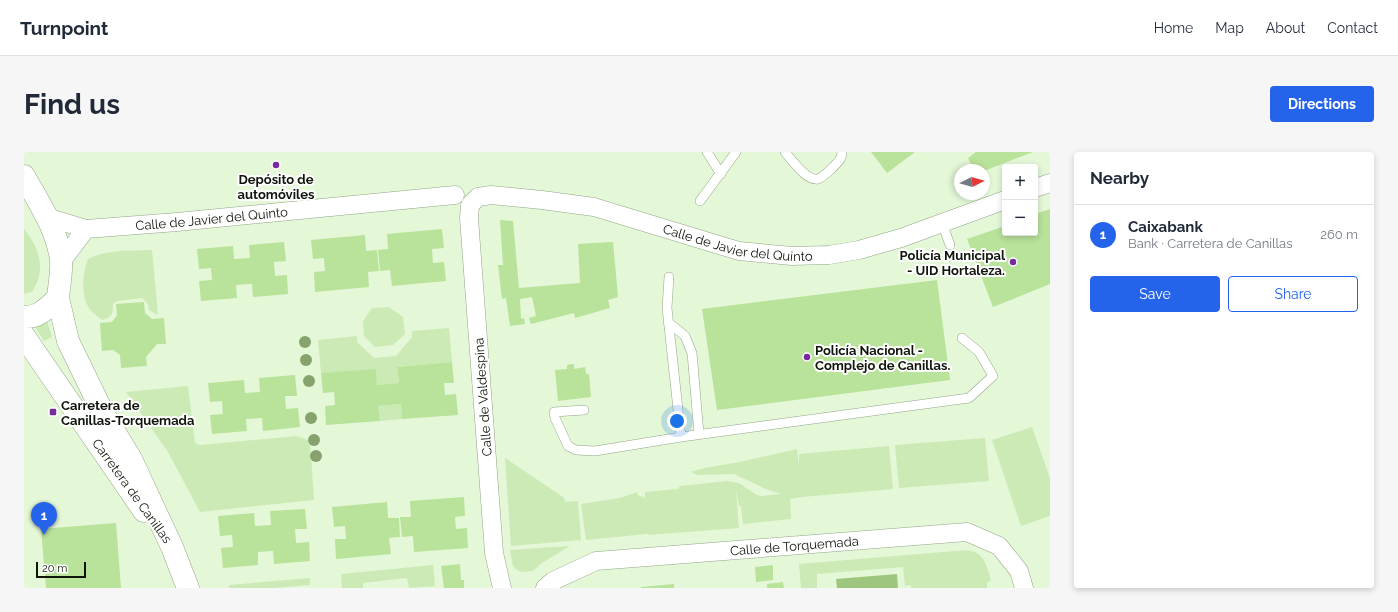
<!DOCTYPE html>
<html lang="en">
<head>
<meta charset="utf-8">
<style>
	:root { --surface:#fff; --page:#f6f6f7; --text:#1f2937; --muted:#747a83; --line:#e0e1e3; --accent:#2563eb }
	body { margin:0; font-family:Raleway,sans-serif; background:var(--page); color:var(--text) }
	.controls { position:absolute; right:12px; top:12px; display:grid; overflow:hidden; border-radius:4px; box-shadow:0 2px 6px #0003 }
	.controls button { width:36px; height:36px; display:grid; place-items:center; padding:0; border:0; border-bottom:1px solid var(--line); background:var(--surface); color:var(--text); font:20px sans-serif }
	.compass { position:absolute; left:930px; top:12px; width:36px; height:36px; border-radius:50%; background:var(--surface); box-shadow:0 2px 6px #0003; rotate:84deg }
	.scale { position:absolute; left:12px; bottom:10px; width:50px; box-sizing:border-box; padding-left:4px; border:2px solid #0f150a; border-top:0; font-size:11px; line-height:14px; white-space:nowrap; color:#0f150a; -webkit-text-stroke:3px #fff; paint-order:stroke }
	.you { position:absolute; left:653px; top:269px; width:14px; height:14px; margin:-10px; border:3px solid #fff; border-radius:50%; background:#1a73e8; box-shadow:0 0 0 6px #1a73e833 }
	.badge { display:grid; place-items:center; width:26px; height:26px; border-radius:50%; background:var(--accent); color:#fff; font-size:13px; font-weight:700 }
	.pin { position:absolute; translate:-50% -33px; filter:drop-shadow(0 1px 2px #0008) }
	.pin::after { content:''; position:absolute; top:21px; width:14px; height:12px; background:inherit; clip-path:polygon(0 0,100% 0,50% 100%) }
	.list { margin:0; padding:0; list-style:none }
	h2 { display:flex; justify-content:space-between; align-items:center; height:52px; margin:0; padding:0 16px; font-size:17px }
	h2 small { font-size:13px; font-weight:400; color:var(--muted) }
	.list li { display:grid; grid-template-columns:26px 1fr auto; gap:12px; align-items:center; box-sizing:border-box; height:60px; padding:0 16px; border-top:1px solid var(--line) }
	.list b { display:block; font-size:15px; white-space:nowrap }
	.list p { margin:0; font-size:13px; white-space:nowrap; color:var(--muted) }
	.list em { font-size:13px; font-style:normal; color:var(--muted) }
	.actions { display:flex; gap:8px; padding:12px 16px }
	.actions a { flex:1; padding:9px 0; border:1px solid var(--accent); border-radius:4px; text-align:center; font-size:14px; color:var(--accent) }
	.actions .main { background:var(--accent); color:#fff }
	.map { position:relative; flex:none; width:1026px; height:436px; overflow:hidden; border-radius:4px }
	header { display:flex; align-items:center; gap:24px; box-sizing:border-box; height:56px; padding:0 20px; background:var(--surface); border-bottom:1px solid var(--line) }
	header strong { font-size:19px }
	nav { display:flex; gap:22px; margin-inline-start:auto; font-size:14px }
	.intro { display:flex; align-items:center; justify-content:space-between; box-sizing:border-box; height:96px; padding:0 24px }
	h1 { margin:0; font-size:28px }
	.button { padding:10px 18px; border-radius:4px; background:var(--accent); color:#fff; font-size:14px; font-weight:700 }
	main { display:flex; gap:24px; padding:0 24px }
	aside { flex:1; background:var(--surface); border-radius:4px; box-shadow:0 2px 6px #0003 }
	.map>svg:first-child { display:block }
	.green { fill:#cceab6 }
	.water { fill:#9ec67f }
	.building { fill:#b9e29b }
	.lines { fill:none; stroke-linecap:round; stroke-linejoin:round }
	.lane-casing { stroke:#93a588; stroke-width:10 }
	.street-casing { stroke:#93a588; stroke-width:19 }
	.secondary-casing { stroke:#93a588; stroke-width:23 }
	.lane { stroke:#fff; stroke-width:9 }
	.street { stroke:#fff; stroke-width:18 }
	.secondary { stroke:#fff; stroke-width:22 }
	.tree { fill:#86a26d }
	.poi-dot { fill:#782b9c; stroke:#fff; stroke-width:1.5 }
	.labels { text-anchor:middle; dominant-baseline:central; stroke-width:4; stroke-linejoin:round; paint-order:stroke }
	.poi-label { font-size:13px; font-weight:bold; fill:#0f150a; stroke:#fff; text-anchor:start }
	.street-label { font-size:13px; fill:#0f150a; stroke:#fff }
</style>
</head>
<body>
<header>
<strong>Turnpoint</strong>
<nav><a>Home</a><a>Map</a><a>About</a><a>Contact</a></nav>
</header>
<div class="intro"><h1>Find us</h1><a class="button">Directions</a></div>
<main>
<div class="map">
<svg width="1026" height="436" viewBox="0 0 1026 436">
	<rect width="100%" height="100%" fill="#e4f7d7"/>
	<path class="green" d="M0,77C12,91 20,110 14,128C13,132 10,136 8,140L0,142Z
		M128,98L134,163L125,158L124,152L118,146L93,149L89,152C89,162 89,165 78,168C75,165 71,163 68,160C56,147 58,122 64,107C83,97 107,99 128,98Z
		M365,155L379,165L381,182L369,193L351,195L340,184L339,169L348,156Z
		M23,168L28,185L20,189L10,173Z
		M425,176L428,210L373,215L375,231L353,233L352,218L297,221L294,188L333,184V190L350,206L372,204L388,185V179Z
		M164,234L171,291L176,293L273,284L286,289L290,348L176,360L144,300L102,240Z
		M377,252L378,267L356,269L354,254Z
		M1008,275L1026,326V364L997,374L968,288Z
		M961,286L965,329L875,336L871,293Z
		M865,294L869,337L778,345L766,347L767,367L719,372L717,354H715L712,338L715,376L624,383V381L622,382L562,388L557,352L596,346L613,340L614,343L621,346V340L654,337L656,334L703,329L715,331L733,343L737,344L757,342L742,337L710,322L674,323L667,320L680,316L716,310L773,297L775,315V302Z
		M481,306L539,345L542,350L554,349L557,388L487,394Z
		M546,394L518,411L509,419L497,420L493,418L489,414L486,398Z
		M931,399C936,399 943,398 948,399C961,402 964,418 967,428L963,431V436H887V433L881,434L879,415L793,422V436H777L775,412Z
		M409,413L411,434L385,436L383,426L339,431V436H318L317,422Z
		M286,426V433L250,436H205V433Z"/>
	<path class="water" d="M873,422L874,436H813L812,427Z"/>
	<path class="building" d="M847,0H891L863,21Z
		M952,0H1009L960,19V18H950L944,6Z
		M1026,57V132L969,155L943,87L981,74V81H1011V62Z
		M476,68L489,69L495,136L556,131L554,92L589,90L594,145L584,148L586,156L551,166L550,161L507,172L505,166L512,164L508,145L496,147L497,167L500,166L501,172L486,174L482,146L478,147L474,113H479Z
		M418,77L420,96L408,97L409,111L420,110L422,129L368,134L366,118L356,119L354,98L364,97L363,82Z
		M341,83L342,99L353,98L355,119L344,120L345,135L291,140L290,120L301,119L300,106L289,107L287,88Z
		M260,90L262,109L250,110L251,124L263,123L264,142L229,145L228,132L212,133L213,146L177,149L175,129L188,128L187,116L175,117L173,97L209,94L210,107L226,106L225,93Z
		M913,128L926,228L693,258L678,157Z
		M120,150L121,161L128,167L140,166L142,192H133L122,205L123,214L97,216L96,203L89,198L78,199L76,171L88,170L93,163L92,152Z
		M428,210L430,231H420L421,243L432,242L434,263L378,267L377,252L354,254L356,269L302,273L301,254L311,253L310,240L299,241L297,221L352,217L353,233L375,231L373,215Z
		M550,212V217L561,215L562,222H565L567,245L534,249L531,218L543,217V213Z
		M271,223L273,244H261L262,257L274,256L276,275L239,279L238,266L222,267L223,279L188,282L186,263L199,262L198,249L186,250L184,231L220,228L221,241L236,240L235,226Z
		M440,345L441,364L431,365L432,377L443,376L444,396L390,400L389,384L378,385L376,365H387L386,349Z
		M363,350L364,366H375L376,385L365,386L367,402L312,407L311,387H322L321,374L310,375L308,355Z
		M281,357L283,377H271L272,391L285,390L286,409L250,412L249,399L234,400V413L199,416L197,396L209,395L208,383L196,384L194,364L230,361L231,374L247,373L246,359Z
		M92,371L97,436H22L17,377Z
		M436,412L437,428H440V436H420L417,414Z
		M749,413V428L732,430L731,415Z
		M759,430L760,436H743V432Z
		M650,432V436H617V435Z"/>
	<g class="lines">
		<defs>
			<path id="lane" d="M683,0L697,22
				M761,0C768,8 782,29 794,27C799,25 803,21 806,18C812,12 818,8 818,0
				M676,49L712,0
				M918,71L926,93
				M645,125L643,156L657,285
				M644,170L661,184L668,201L675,282
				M560,258L530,260L531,266L544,294L552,298L571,299L657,285L945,246L969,224L955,200L938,186"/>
			<g id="street">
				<path d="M1011,36L1026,31"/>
				<path d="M23,65L62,77L37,110"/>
				<path id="s1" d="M62,77L153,70L431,43"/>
				<path id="s2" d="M478,436L470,401L445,66L446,53L454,45L467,43L518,48L570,55L715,99L768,104L805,103L835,98L877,86L981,48"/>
				<path id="s3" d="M521,436L529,429L572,409L943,380L975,394L995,419L1000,436"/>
			</g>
			<path id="secondary" d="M0,24C15,51 33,77 37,108C38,120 35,134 34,146C24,155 15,166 0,165
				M34,146L44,189L79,261L107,307L148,395L164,436
				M0,184L120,359"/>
		</defs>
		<use href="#lane" class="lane-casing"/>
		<use href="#street" class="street-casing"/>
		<use href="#secondary" class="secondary-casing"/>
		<use href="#lane" class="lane"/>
		<use href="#street" class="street"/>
		<use href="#secondary" class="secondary"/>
	</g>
	<g class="tree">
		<circle cx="281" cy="190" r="6"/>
		<circle cx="282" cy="208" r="6"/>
		<circle cx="285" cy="229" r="6"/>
		<circle cx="287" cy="266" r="6"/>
		<circle cx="290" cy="288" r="6"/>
		<circle cx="292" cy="304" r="6"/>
	</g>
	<g class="poi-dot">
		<circle cx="252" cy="13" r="4"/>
		<circle cx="989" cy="110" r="4"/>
		<circle cx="783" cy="205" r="4"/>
		<rect x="25" y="256" width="8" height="8" rx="2"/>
	</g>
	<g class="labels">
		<g class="poi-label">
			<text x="252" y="27" text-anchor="middle">Depósito de<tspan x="252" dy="15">automóviles</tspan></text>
			<text x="981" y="103" text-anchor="end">Policía Municipal<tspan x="981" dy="15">- UID Hortaleza.</tspan></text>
			<text x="791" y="198">Policía Nacional -<tspan x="791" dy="15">Complejo de Canillas.</tspan></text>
			<text x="37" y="253">Carretera de<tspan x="37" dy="15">Canillas-Torquemada</tspan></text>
		</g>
		<g class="street-label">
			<text stroke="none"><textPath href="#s1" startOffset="126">Calle de Javier del Quinto</textPath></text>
			<text stroke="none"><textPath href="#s2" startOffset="662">Calle de Javier del Quinto</textPath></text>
			<text transform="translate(459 245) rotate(-94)">Calle de Valdespina</text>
			<text transform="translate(108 339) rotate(54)">Carretera de Canillas</text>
			<text stroke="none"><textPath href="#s3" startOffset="257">Calle de Torquemada</textPath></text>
		</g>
	</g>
</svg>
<div class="controls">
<button>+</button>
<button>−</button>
</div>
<svg class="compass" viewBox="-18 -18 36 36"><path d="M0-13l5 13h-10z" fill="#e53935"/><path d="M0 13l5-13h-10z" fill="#747a83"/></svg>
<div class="scale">20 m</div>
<div class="you"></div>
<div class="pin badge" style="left:20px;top:383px">1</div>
</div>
<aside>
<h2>Nearby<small></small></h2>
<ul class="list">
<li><span class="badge">1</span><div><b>Caixabank</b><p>Bank · Carretera de Canillas</p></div><em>260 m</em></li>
</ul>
<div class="actions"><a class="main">Save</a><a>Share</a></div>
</aside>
</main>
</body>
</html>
